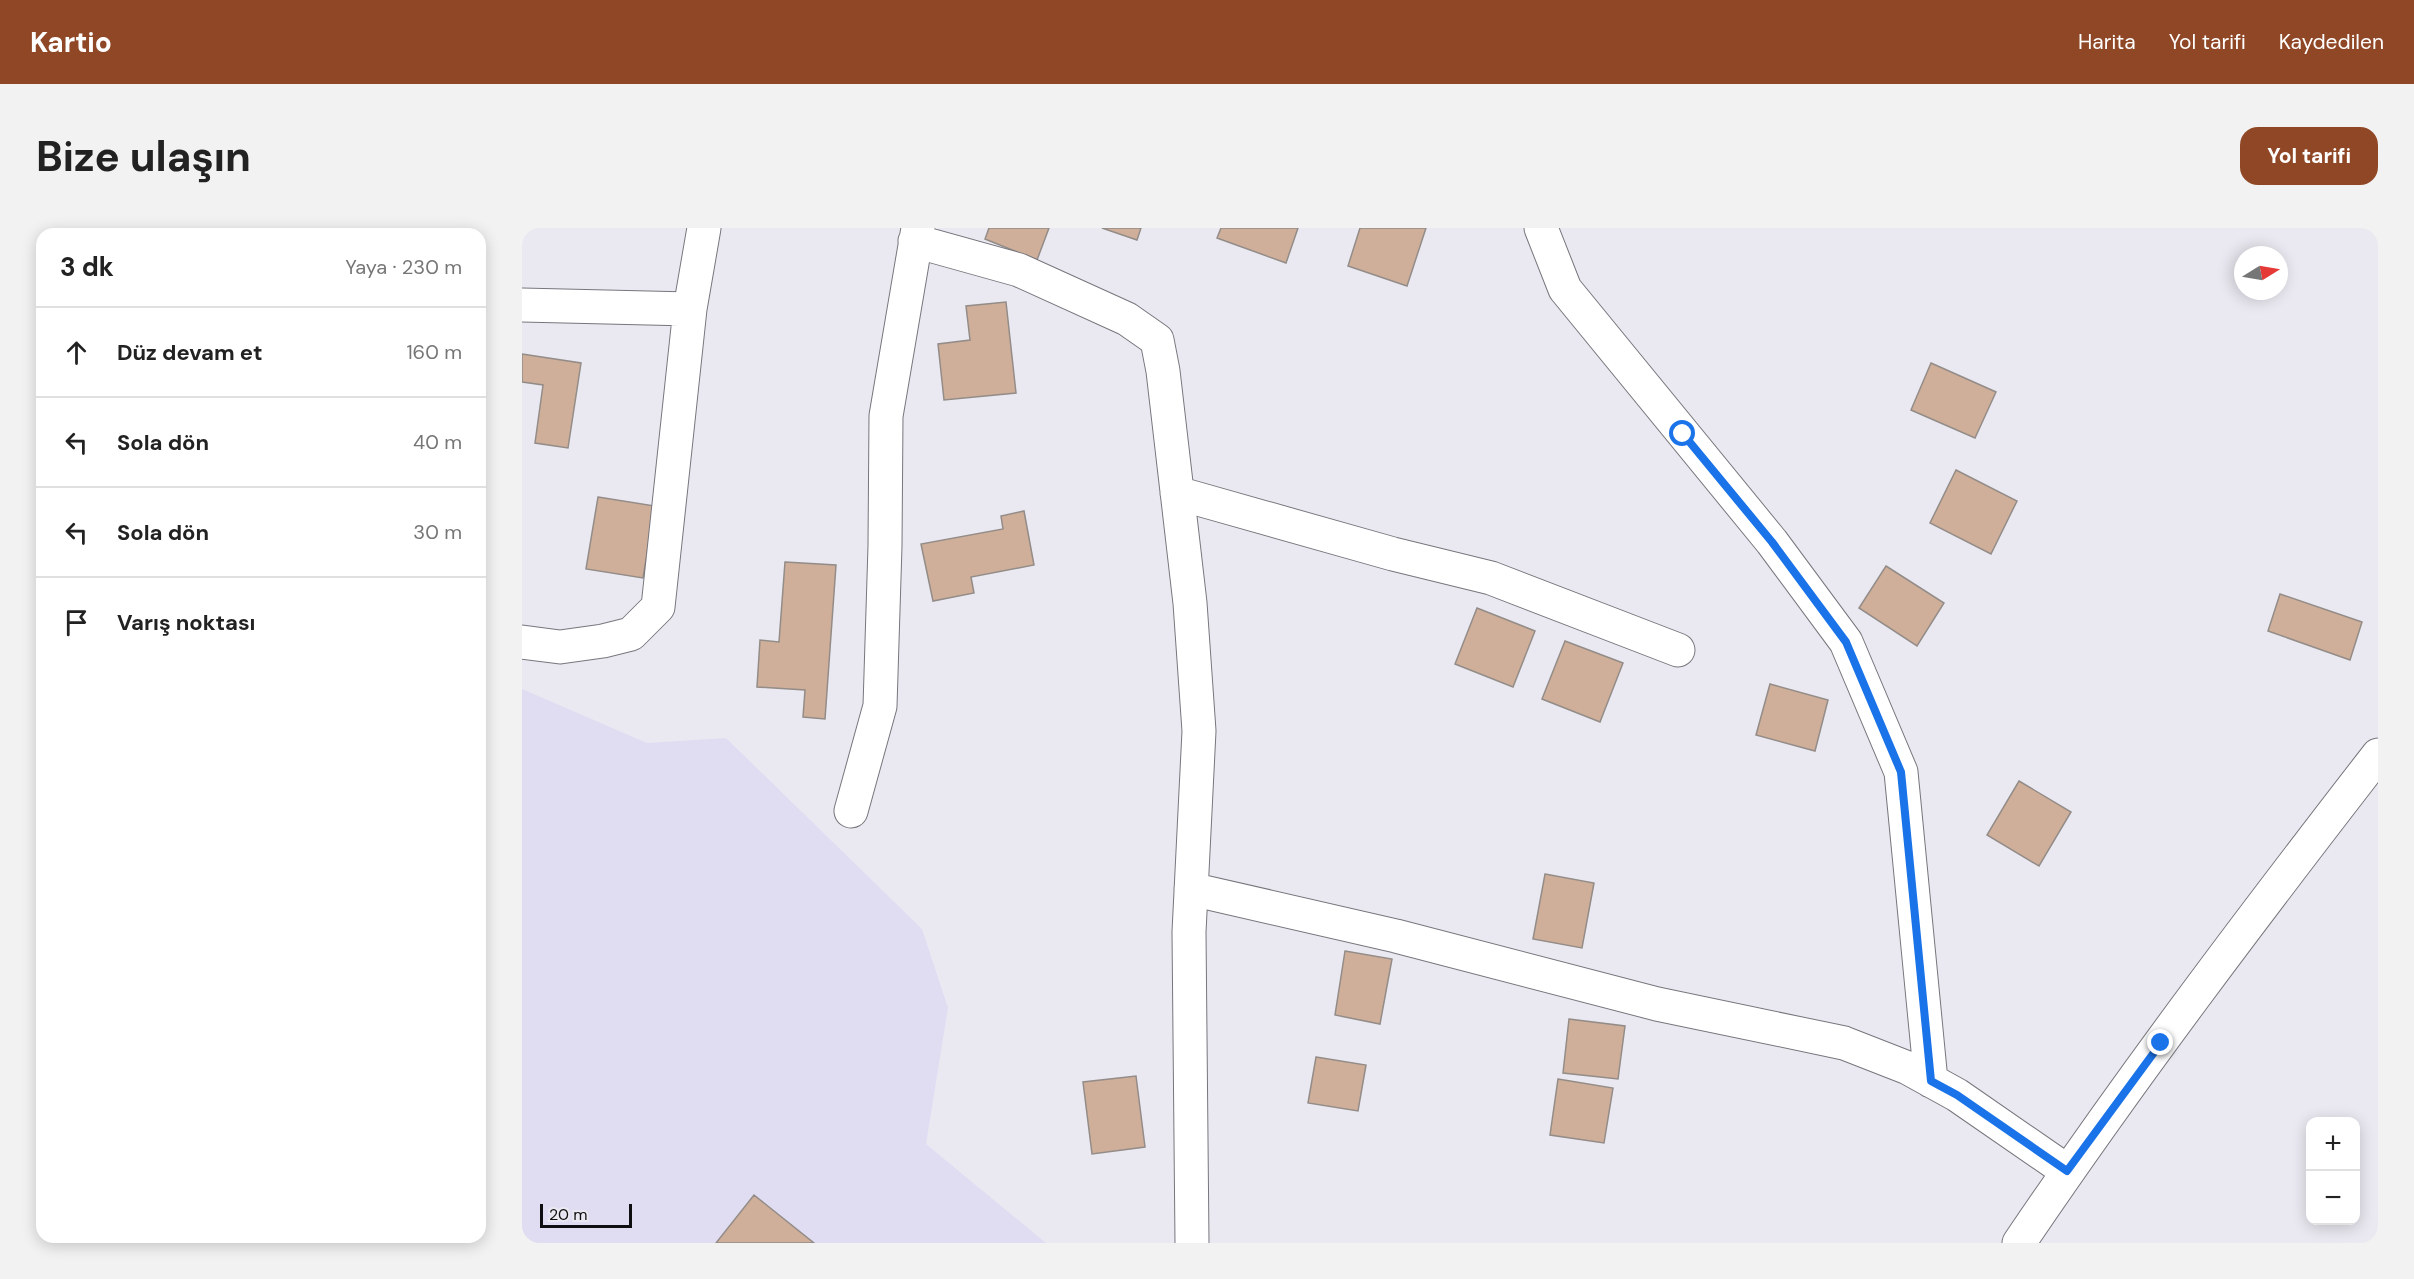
<!DOCTYPE html>
<html lang="tr">
<head>
<meta charset="utf-8">
<style>
	:root { --surface:#fff; --page:#f2f2f2; --text:#222; --muted:#767676; --line:#e0e0e0; --accent:#8f4726 }
	body { margin:0; font-family:"DM Sans",sans-serif; background:var(--page); color:var(--text) }
	.controls { position:absolute; right:18px; bottom:18px; display:grid; overflow:hidden; border-radius:12px; box-shadow:0 3px 15px #0003 }
	.controls button { width:54px; height:54px; display:grid; place-items:center; padding:0; border:0; border-bottom:2px solid var(--line); background:var(--surface); color:var(--text); font:30px sans-serif }
	.compass { position:absolute; left:1712px; top:18px; width:54px; height:54px; border-radius:50%; background:var(--surface); box-shadow:0 3px 15px #0003; rotate:79deg }
	.scale { position:absolute; left:18px; bottom:15px; width:92px; box-sizing:border-box; padding-left:6px; border:3px solid #0f0e11; border-top:0; font-size:16px; line-height:21px; white-space:nowrap; color:#0f0e11; -webkit-text-stroke:4px #eae9f1; paint-order:stroke }
	.stop { position:absolute; width:18px; height:18px; margin:-14px; border:4px solid #1a73e8; border-radius:50%; background:#fff }
	.stop.end { background:#1a73e8; border-color:#fff; box-shadow:0 2px 6px #0008 }
	.list { margin:0; padding:0; list-style:none }
	h2 { display:flex; justify-content:space-between; align-items:center; height:78px; margin:0; padding:0 24px; font-size:26px }
	h2 small { font-size:20px; font-weight:400; color:var(--muted) }
	.list li { display:grid; grid-template-columns:39px 1fr auto; gap:18px; align-items:center; box-sizing:border-box; height:90px; padding:0 24px; border-top:2px solid var(--line) }
	.list b { display:block; font-size:22px; white-space:nowrap }
	.list em { font-size:20px; font-style:normal; color:var(--muted) }
	.icon { flex:none; width:33px; height:33px; fill:none; stroke:currentColor; stroke-width:2; stroke-linecap:round; stroke-linejoin:round }
	.map { position:relative; flex:none; width:1856px; height:1015px; overflow:hidden; border-radius:18px }
	header { display:flex; align-items:center; gap:36px; box-sizing:border-box; height:84px; padding:0 30px; background:var(--accent); color:#fff }
	header strong { font-size:28px }
	nav { display:flex; gap:33px; margin-inline-start:auto; font-size:21px }
	.intro { display:flex; align-items:center; justify-content:space-between; box-sizing:border-box; height:144px; padding:0 36px }
	h1 { margin:0; font-size:42px }
	.button { padding:15px 27px; border-radius:18px; background:var(--accent); color:#fff; font-size:21px; font-weight:700 }
	main { display:flex; gap:36px; padding:0 36px }
	aside { flex:1; background:var(--surface); border-radius:18px; box-shadow:0 3px 15px #0003 }
	.map>svg:first-child { display:block }
	.industrial { fill:#e0ddf3 }
	.building { fill:#cfaf99; stroke:#938c88; stroke-width:1.5 }
	.lines { fill:none; stroke-linecap:round; stroke-linejoin:round }
	.minor-casing { stroke:#77767d; stroke-width:35 }
	.minor { stroke:#fff; stroke-width:33 }
	.route { stroke:#1a73e8; stroke-width:8 }
</style>
</head>
<body>
<header>
<strong>Kartio</strong>
<nav><a>Harita</a><a>Yol tarifi</a><a>Kaydedilen</a></nav>
</header>
<div class="intro"><h1>Bize ulaşın</h1><a class="button">Yol tarifi</a></div>
<main>
<aside>
<h2>3 dk<small>Yaya · 230 m</small></h2>
<ul class="list">
<li><svg class="icon" aria-label="ahead" viewBox="0 0 24 24"><path d="M12 20V5M6 11l6-6 6 6"/></svg><div><b>Düz devam et</b></div><em>160 m</em></li>
<li><svg class="icon" aria-label="left" viewBox="0 0 24 24"><path d="M17 20v-9H6M10 6l-5 5 5 5"/></svg><div><b>Sola dön</b></div><em>40 m</em></li>
<li><svg class="icon" aria-label="left" viewBox="0 0 24 24"><path d="M17 20v-9H6M10 6l-5 5 5 5"/></svg><div><b>Sola dön</b></div><em>30 m</em></li>
<li><svg class="icon" aria-label="arrive" viewBox="0 0 24 24"><path d="M6 21V4h12l-3 4 3 4H6"/></svg><div><b>Varış noktası</b></div></li>
</ul>
</aside>
<div class="map">
<svg width="1856" height="1015" viewBox="0 0 1856 1015">
	<rect width="100%" height="100%" fill="#eae9f1"/>
	<path class="industrial" d="M0,461L125,515L204,510L400,701L426,780L404,916L524,1015H0Z"/>
	<path class="building" d="M467,0H527L515,32L463,11Z
		M580,0H619L615,12Z
		M699,0H776L764,35L695,10Z
		M838,0H904L885,58L826,38Z
		M484,74L494,165L422,172L416,116L448,112L444,78Z
		M0,126L59,135L46,220L13,215L21,157L0,154Z
		M1409,135L1474,164L1453,210L1389,182Z
		M1434,242L1495,273L1469,326L1408,295Z
		M76,269L133,278L121,350L64,341Z
		M502,283L512,337L449,349L452,365L411,373L399,316L481,301L479,288Z
		M263,334L314,337L303,491L281,489L283,462L235,459L238,412L257,414Z
		M1364,338L1422,375L1395,418L1337,380Z
		M1758,366L1840,394L1828,432L1746,403Z
		M955,380L1013,403L991,459L933,436Z
		M1043,413L1101,435L1078,494L1020,471Z
		M1248,456L1306,472L1293,523L1234,507Z
		M1497,553L1549,584L1517,638L1465,607Z
		M1023,646L1072,655L1060,720L1011,711Z
		M823,723L870,731L858,796L813,787Z
		M1047,791L1103,798L1096,851L1041,845Z
		M794,829L844,837L836,883L786,875Z
		M614,848L623,919L570,926L561,854Z
		M1036,851L1091,860L1082,915L1028,907Z
		M232,967L292,1015H194Z"/>
	<g class="lines">
		<defs>
			<path id="minor" d="M1019,0L1043,61L1250,314L1324,414L1379,544L1409,853
				M393,13L497,42L605,91L635,112L641,143L668,375L677,503L667,704L670,1015
				M0,77L168,81
				M655,265L871,326L969,350L1156,422
				M0,414L38,419L81,413L109,406L136,379L168,81L182,0
				M329,583L358,478L363,318L364,188L396,0
				M669,661L874,708L1135,776L1322,815L1386,840L1435,867L1545,943
				M1497,1015C1610,848 1732,687 1856,527"/>
		</defs>
		<use href="#minor" class="minor-casing"/>
		<use href="#minor" class="minor"/>
	</g>
	<g class="lines">
		<path class="route" d="M1161,206L1250,314L1324,414L1379,544L1409,853L1435,867L1545,943L1639,815"/>
	</g>
</svg>
<div class="controls">
<button>+</button>
<button>−</button>
</div>
<svg class="compass" viewBox="-18 -18 36 36"><path d="M0-13l5 13h-10z" fill="#e53935"/><path d="M0 13l5-13h-10z" fill="#767676"/></svg>
<div class="scale">20 m</div>
<div class="stop" style="left:1161px;top:206px"></div>
<div class="stop end" style="left:1639px;top:815px"></div>
</div>
</main>
</body>
</html>
